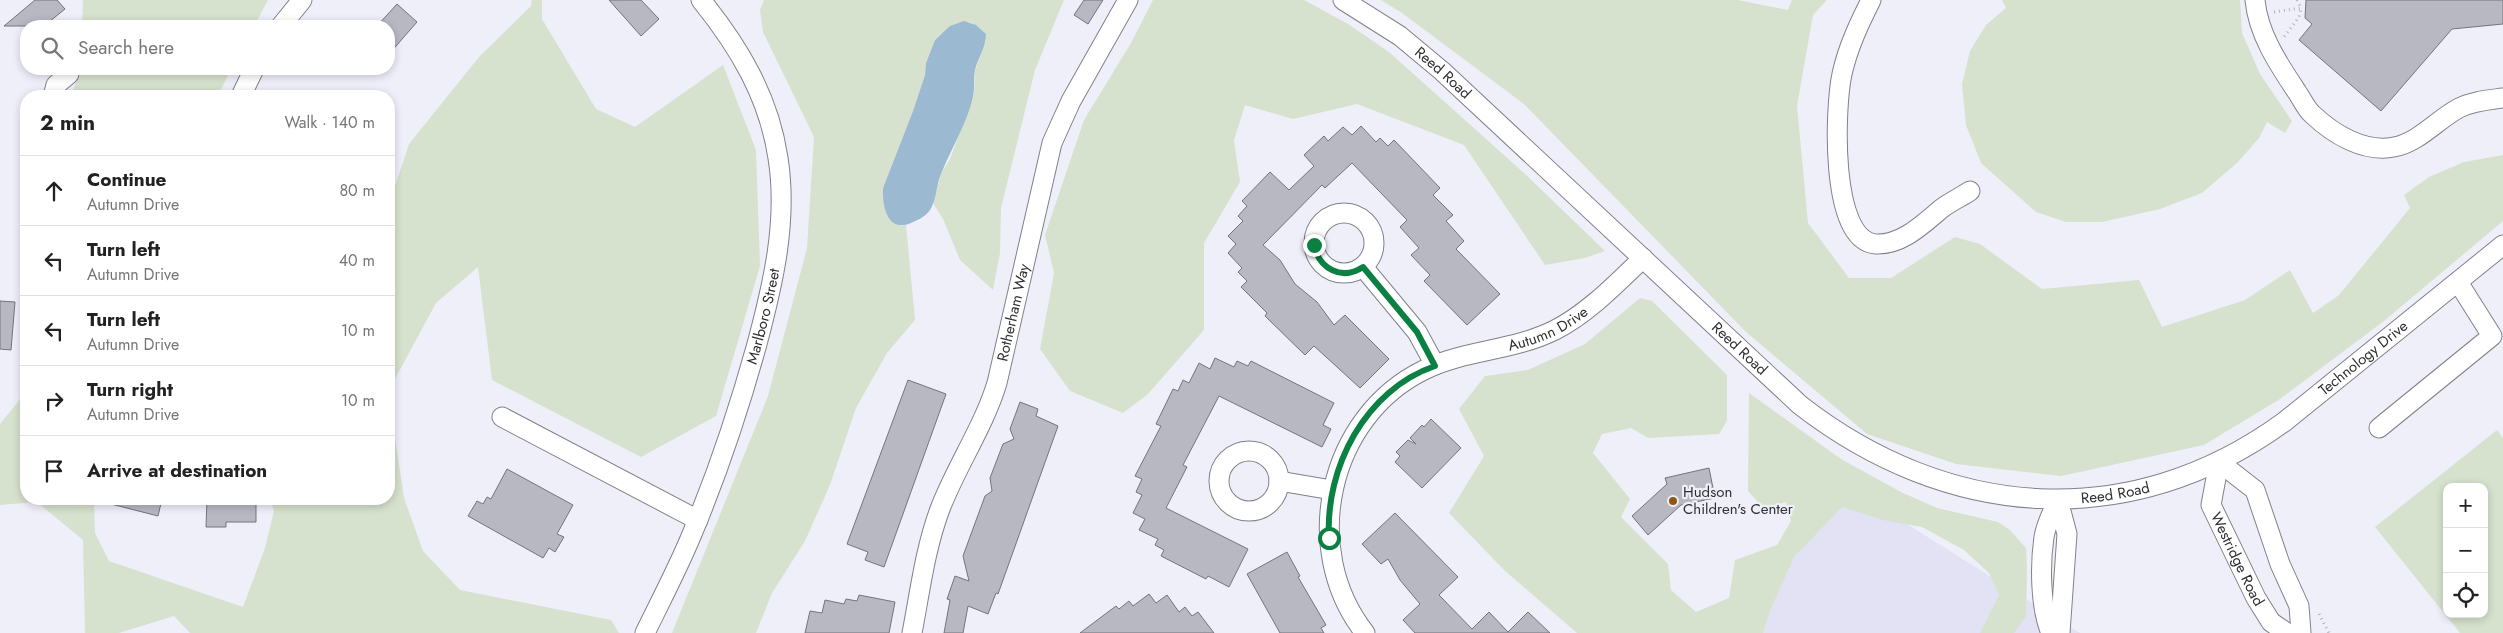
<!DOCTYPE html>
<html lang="en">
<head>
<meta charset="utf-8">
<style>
	:root { --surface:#fff; --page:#f6f6f6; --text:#222; --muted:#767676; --line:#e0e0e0 }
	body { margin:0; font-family:Jost,sans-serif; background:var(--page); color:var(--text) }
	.controls { position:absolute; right:15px; bottom:15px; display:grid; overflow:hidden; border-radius:10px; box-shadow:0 2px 8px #0003 }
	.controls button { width:45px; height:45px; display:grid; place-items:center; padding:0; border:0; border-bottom:1px solid var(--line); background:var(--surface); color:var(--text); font:25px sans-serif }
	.stop { position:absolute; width:15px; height:15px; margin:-11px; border:4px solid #0b8043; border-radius:50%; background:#fff }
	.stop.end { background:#0b8043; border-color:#fff; box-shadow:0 1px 5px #0008 }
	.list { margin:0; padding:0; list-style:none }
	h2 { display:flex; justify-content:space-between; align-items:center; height:65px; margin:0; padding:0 20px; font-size:21px }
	h2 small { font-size:16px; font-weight:400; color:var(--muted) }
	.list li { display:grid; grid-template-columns:32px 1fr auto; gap:15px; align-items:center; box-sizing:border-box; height:70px; padding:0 20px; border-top:1px solid var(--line) }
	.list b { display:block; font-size:19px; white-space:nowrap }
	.list p { margin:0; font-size:16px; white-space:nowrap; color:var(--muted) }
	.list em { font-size:16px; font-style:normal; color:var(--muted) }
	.icon { flex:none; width:28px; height:28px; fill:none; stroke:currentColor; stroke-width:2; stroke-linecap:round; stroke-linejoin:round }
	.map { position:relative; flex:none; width:2503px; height:633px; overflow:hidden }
	.search { position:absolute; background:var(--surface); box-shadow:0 2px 8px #0003; left:20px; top:20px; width:375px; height:55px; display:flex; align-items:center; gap:12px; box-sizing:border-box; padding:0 18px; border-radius:20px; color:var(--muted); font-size:19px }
	.panel { position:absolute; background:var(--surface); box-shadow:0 2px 8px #0003; left:20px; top:90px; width:375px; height:415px; border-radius:20px }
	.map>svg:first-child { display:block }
	.built { fill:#e2e2f4 }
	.green { fill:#d6e2cd; fill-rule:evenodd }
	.water { fill:#9bb9d0 }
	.building { fill:#b8b8c3; stroke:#74747d }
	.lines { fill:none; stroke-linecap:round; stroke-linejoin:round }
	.minor-casing { stroke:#80818a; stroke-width:21 }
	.path { stroke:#b0b0b8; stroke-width:3; stroke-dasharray:1 4; stroke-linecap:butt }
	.minor { stroke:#fff; stroke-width:19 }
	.route { stroke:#0b8043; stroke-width:6 }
	.poi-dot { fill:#925717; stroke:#efeffa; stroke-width:2 }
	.labels { text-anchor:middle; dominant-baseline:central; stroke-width:4.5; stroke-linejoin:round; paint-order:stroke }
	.street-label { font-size:15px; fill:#2f2f33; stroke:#efeffa }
	.poi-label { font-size:15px; fill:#2f2f33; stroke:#efeffa; text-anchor:start }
</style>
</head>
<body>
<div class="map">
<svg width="2503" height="633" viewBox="0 0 2503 633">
	<rect width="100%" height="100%" fill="#efeffa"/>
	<path class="built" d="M1823,471L2080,633H1742Z"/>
	<path class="green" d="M83,0H268L254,26H82Z
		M532,0H542V19L596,109L635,127L723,65L756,150L760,266L716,416L641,457L492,380L478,267L436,303L389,390V204L409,144L479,57L531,6Z
		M764,0H1064L1035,70L1001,208L1000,253L993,290L960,260L943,219L933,203L941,174L950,159L974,95L975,71L986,40L981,29L970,22L940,35L935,40L926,63L925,75L913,111L883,188C882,207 888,214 901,226L906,225L915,320L887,353L856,408L830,485L805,541L772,593L756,633H672L768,396L807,248L814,137L763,32L760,10Z
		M1153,0H1304L1348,24L1389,52L1524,173L1605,251L1585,258L1545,265L1464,145L1357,104L1293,119L1245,105L1234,140L1240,182L1204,243V330L1148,394L1123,413L1070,391L1040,349L1054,273L1045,235L1084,120L1131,43Z
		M1381,0H1738L1788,10L1792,0H1827L1813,15L1797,106L1808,223L1849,278H1891L1955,237L1980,244L2042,289L2139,280L2162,327L2245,300L2290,270L2313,313L2339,295L2410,208L2404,195L2429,177L2464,162L2503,155V221L2384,321L2280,399L2204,445L2061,476L1956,464L1867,434L1746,332L1524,104L1402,13Z
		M2002,0H2240L2242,33L2260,74L2292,121L2285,133L2267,122L2259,138L2238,162L2202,193L2160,209L2102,222H2066L2036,212L1981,163L1966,125L1962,84L1970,51L1986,25L2006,8Z
		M81,69H231L218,96H71Z
		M1640,298L1652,301L1727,375V421L1719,434L1648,438L1631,428L1602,434L1593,453L1630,499L1621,517L1668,564L1671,590L1696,612L1729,598L1735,560L1777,545L1791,521L1786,502L1764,509L1748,491L1749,393L1841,459L1901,492L1937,508L1998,522L2010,530L2026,548L2027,571L2026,616L2014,633H1980L1999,595L1989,573L1964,550L1922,527L1883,520L1842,507L1794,557L1769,613L1763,633H1577L1505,571L1449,513L1484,456L1459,409L1485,376L1528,370L1585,344Z
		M26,392V499H94L95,533L109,561L243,607L265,548L274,511L270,499H389V397L404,498L423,551L460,590L611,620L619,633H190L174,616L119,633H85L83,540L37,502L0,505V424Z
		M2497,430L2503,438V633H2460L2375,527ZM2447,487H2484V614H2447Z"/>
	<path class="water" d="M964,21L976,25L986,34C986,47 978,58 975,70C973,79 975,88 973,97C967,123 951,149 941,174C936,185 937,199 930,210C926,216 918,220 911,223C888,233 882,207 883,188L913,111L925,75L926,63L935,40L950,26Z"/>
	<path class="building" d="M35,0H57L65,9L44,26H4Z
		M609,0H641L659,19L641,36Z
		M1084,0H1103L1088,24L1074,15Z
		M2306,0H2503V24L2452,29L2381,111L2299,40L2312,24L2305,18Z
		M397,4L417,22L389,54V26H377Z
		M1361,126L1376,142L1380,138L1388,146L1394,140L1440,188L1433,195L1453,215L1446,221L1464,241L1456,249L1500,294L1467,325L1424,281L1430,275L1411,255L1419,248L1400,227L1407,220L1352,163L1325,188L1322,185L1263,245L1280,260L1295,284L1317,302L1334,325L1345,315L1389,359L1360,388L1314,346L1305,355L1265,316L1267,313L1241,287L1247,281L1238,272L1242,268L1228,253L1236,244L1228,236L1243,221L1238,216L1247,206L1242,201L1270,172L1289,190L1314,166L1304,155L1324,136L1328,141L1343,127L1352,135Z
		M0,301L15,302L11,350L0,349Z
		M1215,358L1234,367L1237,361L1248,366L1251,361L1334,403L1323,425L1331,429L1322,447L1219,396L1183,465L1187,467L1166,508L1248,549L1229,587L1208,576L1206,579L1161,556L1164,550L1155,545L1158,539L1139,530L1145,519L1133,513L1142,495L1136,492L1142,479L1135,476L1161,426L1156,424L1173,389L1178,391L1183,380L1189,383L1199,363L1210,369Z
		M908,380L946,394L884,567L865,560L868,552L847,544Z
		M1020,402L1038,409L1036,416L1058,426L998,594L996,593L988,614L968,606L963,633H944L950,600L947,599L955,576L969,581L963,556L985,496L992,491L990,478L1003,444L1014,439L1010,429Z
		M1431,419L1461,448L1422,488L1395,462L1400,456L1396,452L1408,440L1416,444L1410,438L1422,425L1424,427Z
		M1709,468L1715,498L1681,505L1648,535L1632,516L1667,484L1665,478Z
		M507,469L573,505L557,534L564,537L555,552L549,548L543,558L468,516L477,501L483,504L487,497L491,499Z
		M111,499H162L158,516L111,504Z
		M207,499H256V522H226V527H206Z
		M1395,513L1458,577L1439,595L1472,629L1489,612L1508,632L1528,612L1550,633H1415L1403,620L1420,604L1400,580L1388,559L1381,564L1362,544Z
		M1287,552L1300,576L1298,577L1326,625L1321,628L1324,633H1280L1247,574Z
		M1149,594L1156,603L1167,595L1179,612L1185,607L1192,616L1198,612L1214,633H1080L1116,606L1119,609L1129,601L1133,606Z
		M859,595L895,602L889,633H805L810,611L822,613L825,600L844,604L846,599L857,601Z"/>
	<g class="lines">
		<defs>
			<g id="minor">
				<path id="s1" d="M1343,0L1400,36L1442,71L1800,405C1948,520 2130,534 2284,422L2503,245"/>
				<path d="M1871,0C1859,24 1848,47 1842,74C1835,106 1829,241 1876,244C1902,245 1923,224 1941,209C1950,202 1961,197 1970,191"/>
				<path d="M2255,0C2258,34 2279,65 2297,92C2302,99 2306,109 2312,114C2333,134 2364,153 2394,147C2418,143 2438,119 2459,108C2473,101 2488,100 2503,98"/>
				<path d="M281,26L302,0"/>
				<path d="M53,96L56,85L69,74"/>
				<path d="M241,96L254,69"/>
				<circle cx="1344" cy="243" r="30"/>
				<path d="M1363,267L1417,332L1435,365"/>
				<path d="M502,417L698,520"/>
				<path d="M2379,428L2492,336L2458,282"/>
				<circle cx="1249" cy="481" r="30"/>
				<path d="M2219,462L2255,490L2280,564L2299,606L2301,633"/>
				<path id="s2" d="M2219,462L2211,505L2256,598L2271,622L2287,633"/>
				<path d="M1279,481L1332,490"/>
				<path d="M2058,500L2067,534L2060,633"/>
				<path id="s3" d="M645,633C661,600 678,568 692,534C718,472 739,409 757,344C773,284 788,221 778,158C769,97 739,47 701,0"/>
				<path id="s4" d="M912,633C920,592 925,549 940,509C956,467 984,426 997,383L1052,143L1071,101L1128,0"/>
				<path id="s5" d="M1365,633C1299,549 1328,417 1424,370C1464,350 1513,351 1555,330C1588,313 1616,284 1643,258"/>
				<path d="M2051,633C2040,608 2040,564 2044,537C2046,524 2053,511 2058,500"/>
			</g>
		</defs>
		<use href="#minor" class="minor-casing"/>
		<path class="path" d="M2297,0L2301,8
			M2274,12L2301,8L2299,17L2284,37
			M2319,614L2329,633"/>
		<use href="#minor" class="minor"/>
	</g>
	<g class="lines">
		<path class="route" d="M1314,245C1319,269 1342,281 1363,267L1417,332L1435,366C1365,390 1325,468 1329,538"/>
	</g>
	<circle class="poi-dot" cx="1673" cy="501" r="5"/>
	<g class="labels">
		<g class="street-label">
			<text stroke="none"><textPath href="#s1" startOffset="124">Reed Road</textPath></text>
			<text stroke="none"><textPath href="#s4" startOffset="338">Rotherham Way</textPath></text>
			<text stroke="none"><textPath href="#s3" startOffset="339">Marlboro Street</textPath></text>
			<text stroke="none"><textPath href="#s5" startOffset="438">Autumn Drive</textPath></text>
			<text stroke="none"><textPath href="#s1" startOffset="529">Reed Road</textPath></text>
			<text stroke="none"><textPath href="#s1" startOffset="1236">Technology Drive</textPath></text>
			<text stroke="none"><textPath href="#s1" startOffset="949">Reed Road</textPath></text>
			<text stroke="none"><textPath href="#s2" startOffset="104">Westridge Road</textPath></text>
		</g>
		<g class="poi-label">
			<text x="1683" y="492">Hudson<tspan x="1683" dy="17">Children's Center</tspan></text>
		</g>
	</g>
</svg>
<div class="controls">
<button>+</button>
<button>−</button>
<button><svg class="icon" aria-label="locate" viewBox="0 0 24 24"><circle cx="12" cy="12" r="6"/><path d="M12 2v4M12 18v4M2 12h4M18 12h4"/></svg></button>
</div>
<div class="stop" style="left:1329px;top:538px"></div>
<div class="stop end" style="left:1314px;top:245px"></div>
<div class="search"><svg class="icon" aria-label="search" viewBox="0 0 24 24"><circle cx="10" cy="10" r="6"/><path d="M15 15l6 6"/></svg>Search here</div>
<section class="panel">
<h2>2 min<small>Walk · 140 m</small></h2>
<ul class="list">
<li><svg class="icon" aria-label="ahead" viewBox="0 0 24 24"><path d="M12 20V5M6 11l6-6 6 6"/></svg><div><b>Continue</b><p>Autumn Drive</p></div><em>80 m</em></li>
<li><svg class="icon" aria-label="left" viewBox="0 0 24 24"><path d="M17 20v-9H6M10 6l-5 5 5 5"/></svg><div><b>Turn left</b><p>Autumn Drive</p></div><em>40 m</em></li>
<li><svg class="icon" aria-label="left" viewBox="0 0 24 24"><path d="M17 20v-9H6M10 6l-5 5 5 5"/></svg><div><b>Turn left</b><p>Autumn Drive</p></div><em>10 m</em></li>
<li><svg class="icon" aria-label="right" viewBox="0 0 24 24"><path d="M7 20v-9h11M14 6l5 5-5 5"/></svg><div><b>Turn right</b><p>Autumn Drive</p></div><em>10 m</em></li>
<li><svg class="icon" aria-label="arrive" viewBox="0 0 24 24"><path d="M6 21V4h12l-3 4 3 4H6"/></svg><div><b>Arrive at destination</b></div></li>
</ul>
</section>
</div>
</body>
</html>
